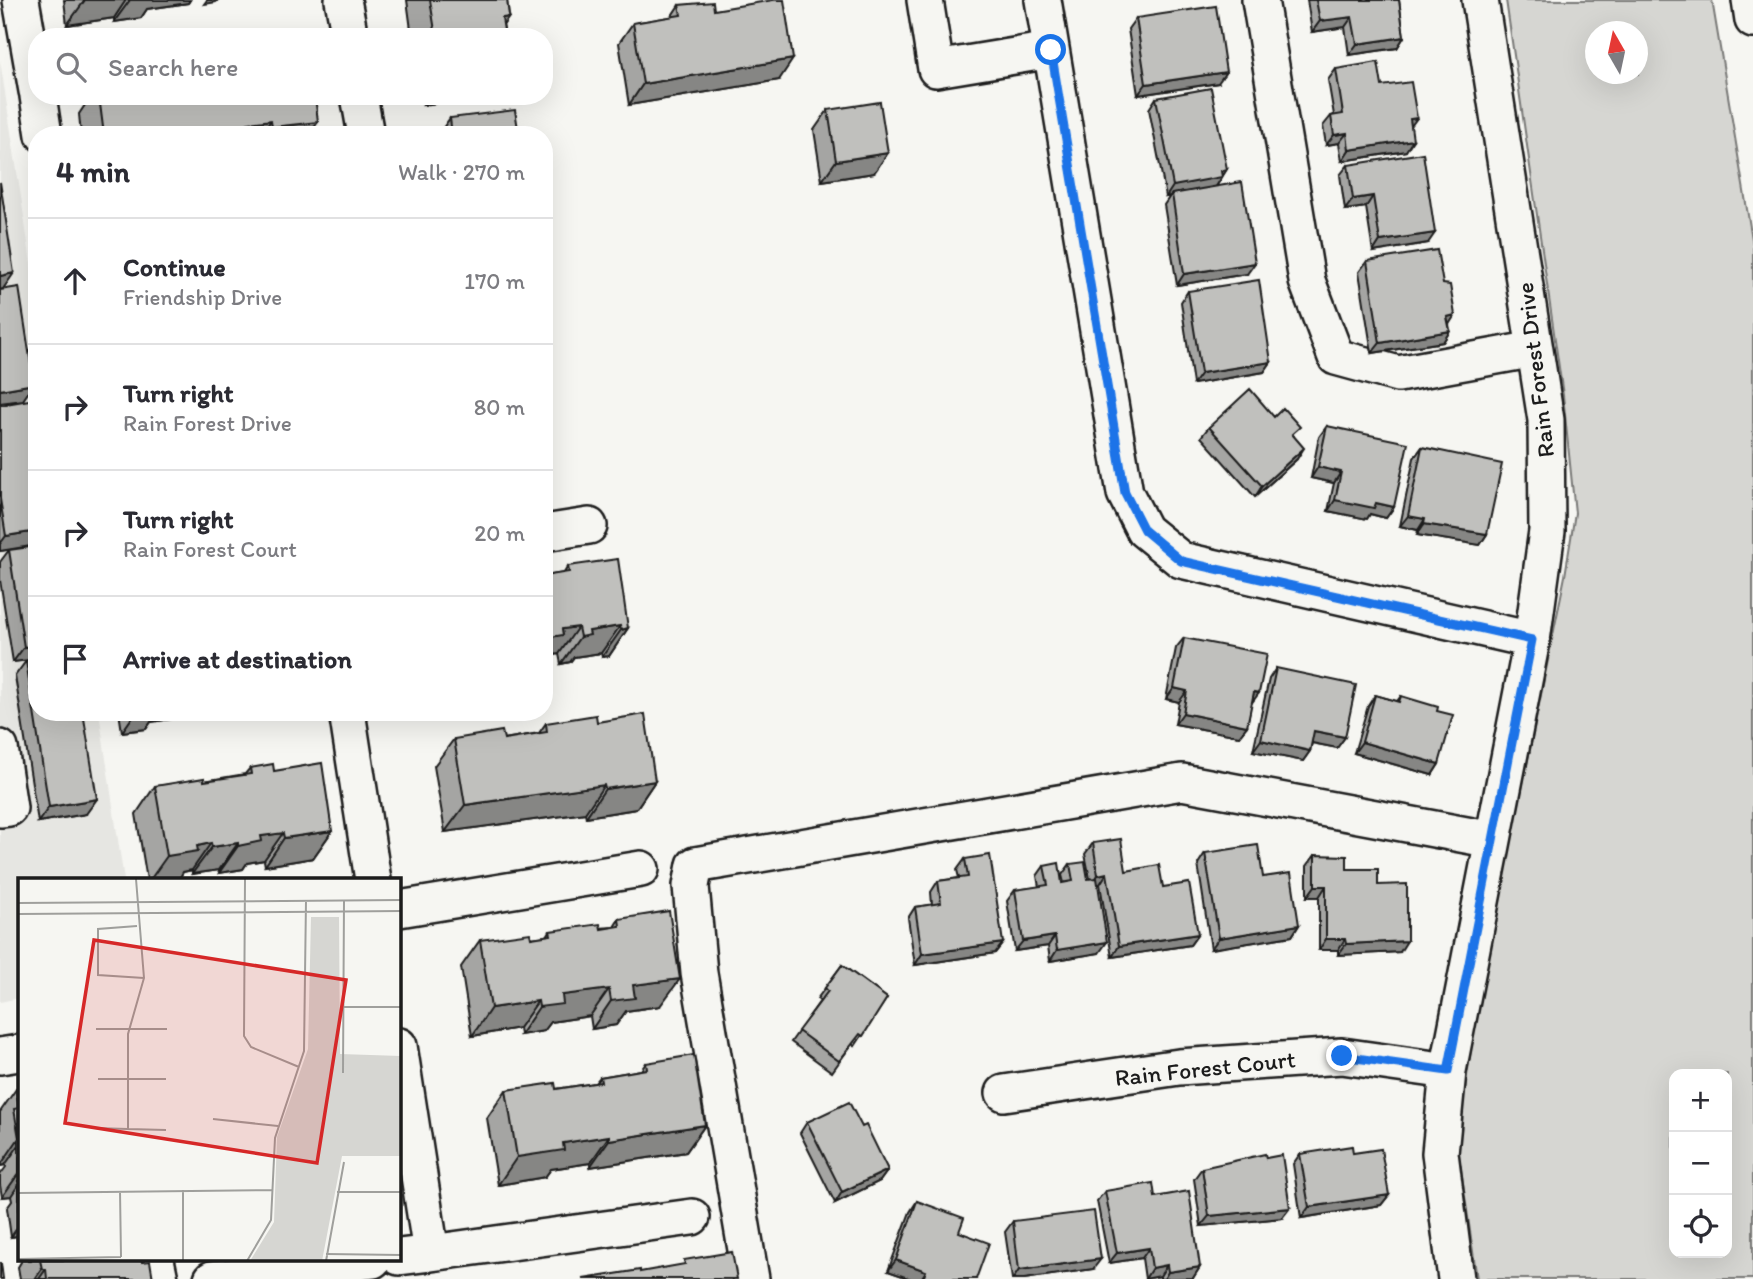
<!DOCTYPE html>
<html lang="en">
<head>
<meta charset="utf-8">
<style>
	:root { --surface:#fff; --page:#f2f2f3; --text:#2b2b33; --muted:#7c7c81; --line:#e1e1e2 }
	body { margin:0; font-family:Itim,sans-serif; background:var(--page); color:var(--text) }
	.controls { position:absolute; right:21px; bottom:21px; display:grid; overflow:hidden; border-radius:14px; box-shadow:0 7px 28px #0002 }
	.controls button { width:63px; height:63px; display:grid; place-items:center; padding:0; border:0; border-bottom:2px solid var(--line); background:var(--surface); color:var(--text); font:35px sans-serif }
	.compass { position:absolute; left:1585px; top:21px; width:63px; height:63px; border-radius:50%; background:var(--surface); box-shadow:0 7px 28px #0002; rotate:351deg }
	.stop { position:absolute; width:21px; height:21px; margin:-16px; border:5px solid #1a73e8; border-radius:50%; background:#fff }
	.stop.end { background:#1a73e8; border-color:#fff; box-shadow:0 2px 7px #0008 }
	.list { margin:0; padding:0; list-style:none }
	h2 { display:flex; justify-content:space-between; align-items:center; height:91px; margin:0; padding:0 28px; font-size:30px }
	h2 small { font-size:23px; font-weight:400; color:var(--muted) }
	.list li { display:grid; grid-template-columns:46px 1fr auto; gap:21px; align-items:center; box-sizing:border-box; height:126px; padding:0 28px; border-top:2px solid var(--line) }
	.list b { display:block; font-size:26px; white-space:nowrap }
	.list p { margin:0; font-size:23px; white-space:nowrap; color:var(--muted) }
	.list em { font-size:23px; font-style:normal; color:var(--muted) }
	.icon { flex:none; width:38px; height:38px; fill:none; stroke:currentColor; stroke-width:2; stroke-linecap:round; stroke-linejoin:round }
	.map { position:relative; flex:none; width:1753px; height:1279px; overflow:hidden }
	.search { position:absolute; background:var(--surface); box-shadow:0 7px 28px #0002; left:28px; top:28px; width:525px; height:77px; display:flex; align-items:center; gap:18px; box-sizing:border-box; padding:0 24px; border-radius:28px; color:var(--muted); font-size:26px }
	.panel { position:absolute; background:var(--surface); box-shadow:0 7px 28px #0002; left:28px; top:126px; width:525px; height:595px; border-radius:28px }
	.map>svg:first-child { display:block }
	.built { fill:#e6e6e2 }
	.green { fill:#d6d6d2; stroke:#797977; stroke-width:2; fill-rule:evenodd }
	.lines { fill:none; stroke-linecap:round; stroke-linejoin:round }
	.minor-casing { stroke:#1c1c1c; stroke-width:40 }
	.minor { stroke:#f6f6f2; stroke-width:35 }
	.wall { fill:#a5a5a3; stroke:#1c1c1c; stroke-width:2 }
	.shaded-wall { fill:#868684; stroke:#1c1c1c; stroke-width:2 }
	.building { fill:#c0c0bd; stroke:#1c1c1c; stroke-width:2 }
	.route { stroke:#1a73e8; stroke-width:9 }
	.labels { text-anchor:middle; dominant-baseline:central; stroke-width:5; stroke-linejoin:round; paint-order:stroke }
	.street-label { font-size:24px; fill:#1c1c1c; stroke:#f6f6f2 }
	.inset-road { fill:none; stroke:#9f9f9c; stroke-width:2 }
	.view { fill:#d62828; fill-opacity:0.15; stroke:#d62828; stroke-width:3.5 }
	.inset-edge { fill:none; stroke:#1c1c1c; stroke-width:3.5 }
</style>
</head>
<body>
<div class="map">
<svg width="1753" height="1279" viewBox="0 0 1753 1279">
	<rect width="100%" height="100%" fill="#f6f6f2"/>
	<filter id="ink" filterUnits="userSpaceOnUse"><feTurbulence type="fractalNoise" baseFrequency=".0143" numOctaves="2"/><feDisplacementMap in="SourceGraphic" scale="14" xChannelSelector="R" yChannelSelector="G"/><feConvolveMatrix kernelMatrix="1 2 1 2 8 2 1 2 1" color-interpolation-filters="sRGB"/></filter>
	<g filter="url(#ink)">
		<path class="built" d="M0,60L37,302V712H99L124,880H19V998L0,1002Z"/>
		<path class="green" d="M1506,0H1712L1753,245V1279H1477L1457,1142L1476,1016L1565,576L1575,513L1563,395ZM1596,32H1638V74H1596ZM1674,1074H1727V1253H1674Z"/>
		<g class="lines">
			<defs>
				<path id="minor" d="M21,0L37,91
					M343,0L350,37
					M925,0L936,69L1051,50
					M1043,0L1125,493L1144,530L1181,560L1532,640
					M1260,0L1307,281L1336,357L1398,374L1535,349
					M1750,0L1753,20
					M38,96L44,135
					M359,96L366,135
					M544,533L589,526
					M347,712L373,880
					M0,748L9,808L0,809
					M399,909L641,869
					M399,1046L431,1253L692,1217
					M0,1056L19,1053
					M1004,1093L1179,1067L1342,1056L1448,1071
					M399,1257L431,1253
					M156,1260L160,1279
					M212,1279L373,1260
					M751,1279L699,973L691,886L695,865L1182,782L1493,840
					M1456,1279L1440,1153L1448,1071L1532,640L1547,531L1546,420L1480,0"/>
			</defs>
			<use href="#minor" class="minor-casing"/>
			<use href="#minor" class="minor"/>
		</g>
		<path class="wall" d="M64,0H190L188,3L147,9L141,18L114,22V18L67,25Z
			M407,0H507L509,17L503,25L505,37H412Z
			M1307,0H1399L1404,37L1397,48L1349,55L1345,27L1312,32Z
			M679,5L779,80L629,105L619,43L633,23L671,17Z
			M1136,18L1218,83L1138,95L1128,29Z
			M1336,69L1382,86L1411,126L1406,151L1342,161L1339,143L1326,145L1323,126L1331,116L1334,115L1328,80Z
			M91,96H315L309,135H81L79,114Z
			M421,96H482L423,105Z
			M1156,98L1227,169L1216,187L1247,274L1177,285L1164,205L1170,196L1166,197L1149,109Z
			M828,110L874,173L822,181L814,130Z
			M450,118L519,135H438Z
			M1348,165L1428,243L1373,252L1366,207L1345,210L1340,175Z
			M1367,261L1449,324L1450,331L1443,342L1372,353L1359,272Z
			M1188,291L1271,362L1264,372L1193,384L1181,302Z
			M0,405L37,545L0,551Z
			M1274,417L1294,436L1297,459L1255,497L1201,437L1209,427Z
			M1327,426L1394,507L1386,518L1370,514L1367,519L1328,511L1334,483L1311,478L1319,437Z
			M1422,447L1487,534L1480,545L1417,535L1418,530L1400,526L1414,458Z
			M9,550L37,659L13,662L0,580V562Z
			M568,566L628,628L609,656L602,657L601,653L574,657L570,662L561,664L559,654L549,656L544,662V576L564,573Z
			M1184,638L1251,703L1247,726L1239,736L1175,724L1179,702L1166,699L1176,648Z
			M26,661L86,814L38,822L15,676Z
			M1276,668L1345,737L1337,748L1312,743L1310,751L1303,761L1253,751L1269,679Z
			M1375,695L1397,701L1401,696L1437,711L1439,764L1432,775L1354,753L1368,706Z
			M119,712H217L214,715L198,718L197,715L151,722L146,729L122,732Z
			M597,722L655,781L636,809L586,817L585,813L445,832L434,766L454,739H504L539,733L546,723Z
			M250,768L274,771L332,831L313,858L265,866L264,860L247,863L243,869L219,873V870L192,874V870L183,872L179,879L171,880H147L136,814L155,786L204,781L245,774Z
			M1093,843L1126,871L1163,887L1198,934L1190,945L1112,957L1100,884H1098L1099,953L1050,961L1048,946L1015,951L1007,901L1015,890L1039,887L1037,876L1044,866L1062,883H1064L1062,875L1070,864L1088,879H1090L1085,854Z
			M1205,853L1263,877L1299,925L1292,936L1211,949L1198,864Z
			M1315,855L1347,869L1378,885L1400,952L1338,955V950H1319V897H1307V866Z
			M965,859L1003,943L995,953L915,965L908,918L915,907L932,905L931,892L938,881L959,878L957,870Z
			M619,919L660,1006L626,1011L616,1025L592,1029L590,1016L551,1022L544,1031L520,1035L519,1028L472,1036L461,967L480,940L531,938L547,936L550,931L614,927Z
			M842,965L887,998L855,1046L852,1044L832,1072L791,1042L820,1001L817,999Z
			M646,1063L705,1125L686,1152L590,1167V1163L551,1169L545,1177L498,1185L487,1118L506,1090L556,1089L595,1083L600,1077L641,1070Z
			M19,1088V1250L17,1236L11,1237L7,1208L12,1201L11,1196L2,1197L0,1185V1175L6,1167L5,1165L0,1166V1112L16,1089Z
			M807,1122L862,1127L888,1170L880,1181L835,1203L800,1133Z
			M1353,1153L1389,1195L1381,1205L1301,1218L1293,1164L1300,1154Z
			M1202,1168L1282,1218L1201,1226L1194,1179Z
			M1105,1191L1155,1197L1200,1267L1193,1278L1160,1279V1276L1145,1279L1142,1258L1109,1263L1097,1201Z
			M917,1201L959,1232L976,1279H911L888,1271L910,1212Z
			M1013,1221L1093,1269L1024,1279H1012L1005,1232Z
			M21,1260H142L153,1279H20L18,1267L21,1262Z"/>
		<path class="shaded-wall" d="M85,0H126L114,18L67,25Z
			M130,0H190L188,3L147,9L141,18L114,22Z
			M207,0H218L216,2L204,4Z
			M509,17L495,37L502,18Z
			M1352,17L1345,27L1312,32L1320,21Z
			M1404,37L1397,48L1349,55L1357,44Z
			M793,59L779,80L629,105L643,84Z
			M1226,72L1218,83L1138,95L1146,84Z
			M429,96H482L423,105Z
			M1417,118L1409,129L1410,119Z
			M271,120L261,135H213L248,123Z
			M318,122L309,135H267L272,127Z
			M1347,133L1339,143L1326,145L1334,135Z
			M1413,140L1406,151L1342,161L1349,150Z
			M888,153L874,173L822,181L836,161Z
			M1227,169L1215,188L1172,194L1170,196L1166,197L1173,186Z
			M1373,196L1366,207L1345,210L1353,199Z
			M1435,233L1428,243L1373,252L1380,241Z
			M1255,263L1247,274L1177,285L1184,274Z
			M14,273L3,289L0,290V276Z
			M1455,315L1448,326L1447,317Z
			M1450,331L1443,342L1372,353L1380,343Z
			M1271,362L1264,372L1193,384L1201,373Z
			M34,384L23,400L0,403V390Z
			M1304,448L1297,459L1255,497L1262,486Z
			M1318,467L1341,472L1334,483L1311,478Z
			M1335,500L1376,503L1394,507L1386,518L1370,514L1367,519L1328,511Z
			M1408,516L1425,519L1418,530L1400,526Z
			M1424,524L1487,534L1480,545L1417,535Z
			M37,531V545L0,551V544L6,536Z
			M620,626L601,653L574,657L570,662L561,664L580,637L589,631Z
			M578,627L559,654L549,656L544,662V647L551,637L562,629Z
			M628,628L609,656L602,657L621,630Z
			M551,629L544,638V630Z
			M37,645V659L13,662L24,647Z
			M1174,688L1187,691L1179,702L1166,699Z
			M1254,692L1259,693L1251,704Z
			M136,712H199L197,715L151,722L146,729L122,732Z
			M202,712H217L214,715L198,718Z
			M1183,713L1247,726L1239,736L1175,724Z
			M1314,731L1345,737L1337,748L1307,742Z
			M1261,740L1310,751L1303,761L1253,751Z
			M1362,742L1439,764L1432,775L1354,753Z
			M655,781L636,809L586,817L605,789Z
			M604,785L585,813L445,832L465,805Z
			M97,799L86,814L38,822L49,807Z
			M332,831L313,858L265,866L284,838Z
			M283,833L264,860L247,863L243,869L219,873L238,846L261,836Z
			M211,843L192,870L183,872L179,879L171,880H150L167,856L197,846Z
			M238,843L219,870L192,874L212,847Z
			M1107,873L1100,884L1091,886L1098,875Z
			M1315,886H1326L1319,897H1307Z
			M1299,925L1292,936L1211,949L1219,938Z
			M1198,934L1190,945L1112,957L1119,946Z
			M1055,936L1048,946L1015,951L1023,941Z
			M1326,939H1345L1338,950H1319Z
			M1407,941L1400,952L1338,955L1346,944Z
			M1107,942L1099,953L1050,961L1057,950Z
			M1003,943L995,953L915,965L922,954Z
			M680,979L660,1006L626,1011L616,1025L592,1029L611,1001L633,985Z
			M609,989L590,1016L551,1022L544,1031L520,1035L539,1007L562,995Z
			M538,1001L519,1028L472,1036L491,1008Z
			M705,1125L686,1152L590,1167L609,1140Z
			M609,1136L590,1163L551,1169L545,1177L498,1185L517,1157L563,1143Z
			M19,1138V1145L5,1165L0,1166Z
			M888,1170L880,1181L835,1203L842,1192Z
			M19,1173V1184L11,1196L2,1197Z
			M1389,1195L1381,1205L1301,1218L1309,1207Z
			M1290,1208L1282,1218L1201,1226L1209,1216Z
			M19,1225V1233L17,1236L11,1237Z
			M1149,1248L1142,1258L1109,1263L1117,1253Z
			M1101,1259L1093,1269L1024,1279H1013L1019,1270Z
			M896,1260L926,1271L921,1279H911L888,1271Z
			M1167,1265L1160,1276L1145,1279L1152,1268Z
			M1200,1267L1193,1278L1164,1279L1168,1272Z
			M42,1269H46L39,1279H35Z"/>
		<path class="building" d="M430,0H507L509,17L502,18L505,37H436Z
			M773,0H784L793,59L643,84L633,23L681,15L679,5L713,2L714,10Z
			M1316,0H1399L1404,37L1357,44L1352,17L1320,21Z
			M1216,6L1226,72L1146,84L1136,18Z
			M1378,62L1382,86L1411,82L1417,118L1410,119L1413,140L1349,150L1347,133L1334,135L1331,116L1343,114L1336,69Z
			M1211,88L1227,169L1221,171L1222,177L1173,186L1156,98Z
			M99,96H315L318,122L272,127L271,120L248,123L249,130L213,135H199L198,134L189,135H104Z
			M880,102L888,153L836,161L828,110Z
			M515,110L519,135H452L450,118Z
			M1423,153L1435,233L1380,241L1373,196L1353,199L1348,165Z
			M0,182L14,273L0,276Z
			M1242,182L1255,263L1184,274L1172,194Z
			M1437,250L1443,284L1450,285L1455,315L1447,317L1450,331L1380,343L1367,261Z
			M544,257L547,272L544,273Z
			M1259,280L1271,362L1201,373L1188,291Z
			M19,287L34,384L0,390V290Z
			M1250,389L1274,417L1283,408L1300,427L1292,434L1304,448L1262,486L1209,427Z
			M35,399L37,411V531L6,536L0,499V405Z
			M1327,426L1408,443L1394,507L1376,503L1374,508L1335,500L1341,472L1318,467Z
			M1422,447L1502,464L1487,534L1424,524L1425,519L1408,516Z
			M37,546V645L24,647L9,550Z
			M618,559L628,628L621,630L620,626L589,631L590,635L580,637L578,627L562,629L563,635L551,637V629L544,630V576L569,572L568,566Z
			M1184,638L1267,654L1259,693L1254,692L1247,726L1183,713L1187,691L1174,688Z
			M37,659V712H83L97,799L49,807L26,661Z
			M1276,668L1356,685L1345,737L1314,731L1310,751L1261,740Z
			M1375,695L1399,702L1401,696L1438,707L1437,711L1453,715L1439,764L1362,742Z
			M645,714L655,781L605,789L604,785L465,805L454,739L502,731L504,739L547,732L546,723L596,715L597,722Z
			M322,763L332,831L284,838L283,833L261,836L262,841L238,846V843L212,847L211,843L197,846L198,851L167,856L155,786L204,778V781L251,774L250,768L273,764L274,771Z
			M1121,839L1126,871L1159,865L1163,887L1189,883L1198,934L1119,946L1107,873L1098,875L1093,843Z
			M1258,845L1263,877L1291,873L1299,925L1219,938L1205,853Z
			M990,855L1003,943L922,954L915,907L941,903L938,881L968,877L965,859Z
			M1315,855L1347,856V869H1378V885L1407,884V941L1346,944L1345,939H1326V886H1315Z
			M1085,862L1088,879L1097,878L1107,942L1057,950L1055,936L1023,941L1015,890L1048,885L1044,866L1059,863L1062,883L1073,881L1070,864Z
			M669,911L680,979L633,985L635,998L611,1001L609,989L562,995L563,1004L539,1007L538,1001L491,1008L480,940L530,933L531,938L551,935L550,931L600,924L601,929L620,926L619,919Z
			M842,965L887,998L863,1036L860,1034L839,1061L798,1031L828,991L825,988Z
			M694,1055L705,1125L609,1140V1136L563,1143L564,1150L517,1157L506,1090L555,1083L556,1089L601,1082L600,1077L647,1069L646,1063Z
			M19,1088V1108L16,1089Z
			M849,1102L862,1127L866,1125L888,1170L842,1192L807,1122Z
			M19,1108V1138L14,1109Z
			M1352,1146L1353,1153L1381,1149L1389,1195L1309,1207L1300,1154Z
			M1265,1154L1266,1158L1282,1155L1290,1208L1209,1216L1202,1168Z
			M1153,1183L1155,1197L1189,1191L1200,1267L1168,1272L1167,1265L1152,1268L1149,1248L1117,1253L1105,1191Z
			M917,1201L964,1218L959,1232L989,1243L976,1279H923L926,1271L896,1260Z
			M1094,1211L1101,1259L1019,1270L1013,1221Z
			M732,1252L737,1279H583L640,1270V1272L685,1264L684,1260Z
			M40,1260H142V1262L150,1261L153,1279H45H47L46,1269H42Z
			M0,1263H1L3,1279H0Z"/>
	</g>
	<g class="lines" filter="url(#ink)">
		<path class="route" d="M1051,50L1125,493L1144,530L1181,561L1532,640L1448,1071L1342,1056"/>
	</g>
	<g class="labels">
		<g class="street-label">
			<text transform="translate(1535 370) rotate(-97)">Rain Forest Drive</text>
			<text transform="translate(1205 1068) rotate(-6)">Rain Forest Court</text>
		</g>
	</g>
	<g transform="translate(18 878)">
		<rect width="383" height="383" fill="#f6f6f2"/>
		<path d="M293,39H321L322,176L383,178V278H324L304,383H232L256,344L259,259L290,171Z" fill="#d6d6d2"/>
		<path class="inset-road" d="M118,1L126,100L110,156V251L148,252M227,1L226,158L233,169L281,189M0,25L384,22M0,36L384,33M119,48L80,51V97L126,100M326,129H384M78,151H149M325,195L326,22M80,201H148M195,241L260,248M76,250L110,251M165,312V383M102,313L103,379M319,314H384M0,315L255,312M308,376L384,377M0,381L103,379M229,383L253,342L257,260L286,173L288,22M308,383L326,284"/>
		<path class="view" d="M76,62L328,102L299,285L47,245Z"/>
		<rect width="383" height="383" class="inset-edge"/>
	</g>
</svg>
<div class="controls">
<button>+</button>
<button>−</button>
<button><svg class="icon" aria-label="locate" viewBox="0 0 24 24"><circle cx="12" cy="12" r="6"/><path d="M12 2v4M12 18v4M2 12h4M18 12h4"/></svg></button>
</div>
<svg class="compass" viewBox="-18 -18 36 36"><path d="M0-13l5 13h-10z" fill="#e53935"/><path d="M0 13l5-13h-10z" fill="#7c7c81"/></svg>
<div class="stop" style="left:1051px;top:50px"></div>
<div class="stop end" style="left:1342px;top:1056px"></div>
<div class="search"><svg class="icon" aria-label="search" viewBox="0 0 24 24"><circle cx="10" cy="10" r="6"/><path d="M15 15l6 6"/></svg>Search here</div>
<section class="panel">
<h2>4 min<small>Walk · 270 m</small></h2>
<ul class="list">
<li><svg class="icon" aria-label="ahead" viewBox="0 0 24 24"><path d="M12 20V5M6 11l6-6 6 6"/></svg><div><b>Continue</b><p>Friendship Drive</p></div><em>170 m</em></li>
<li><svg class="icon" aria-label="right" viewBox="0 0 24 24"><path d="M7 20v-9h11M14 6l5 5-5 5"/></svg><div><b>Turn right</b><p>Rain Forest Drive</p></div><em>80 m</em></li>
<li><svg class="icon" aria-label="right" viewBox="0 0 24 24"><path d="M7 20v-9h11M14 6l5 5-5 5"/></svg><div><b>Turn right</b><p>Rain Forest Court</p></div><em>20 m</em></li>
<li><svg class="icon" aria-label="arrive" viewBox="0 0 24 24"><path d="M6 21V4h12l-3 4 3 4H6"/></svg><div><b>Arrive at destination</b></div></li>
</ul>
</section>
</div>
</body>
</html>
